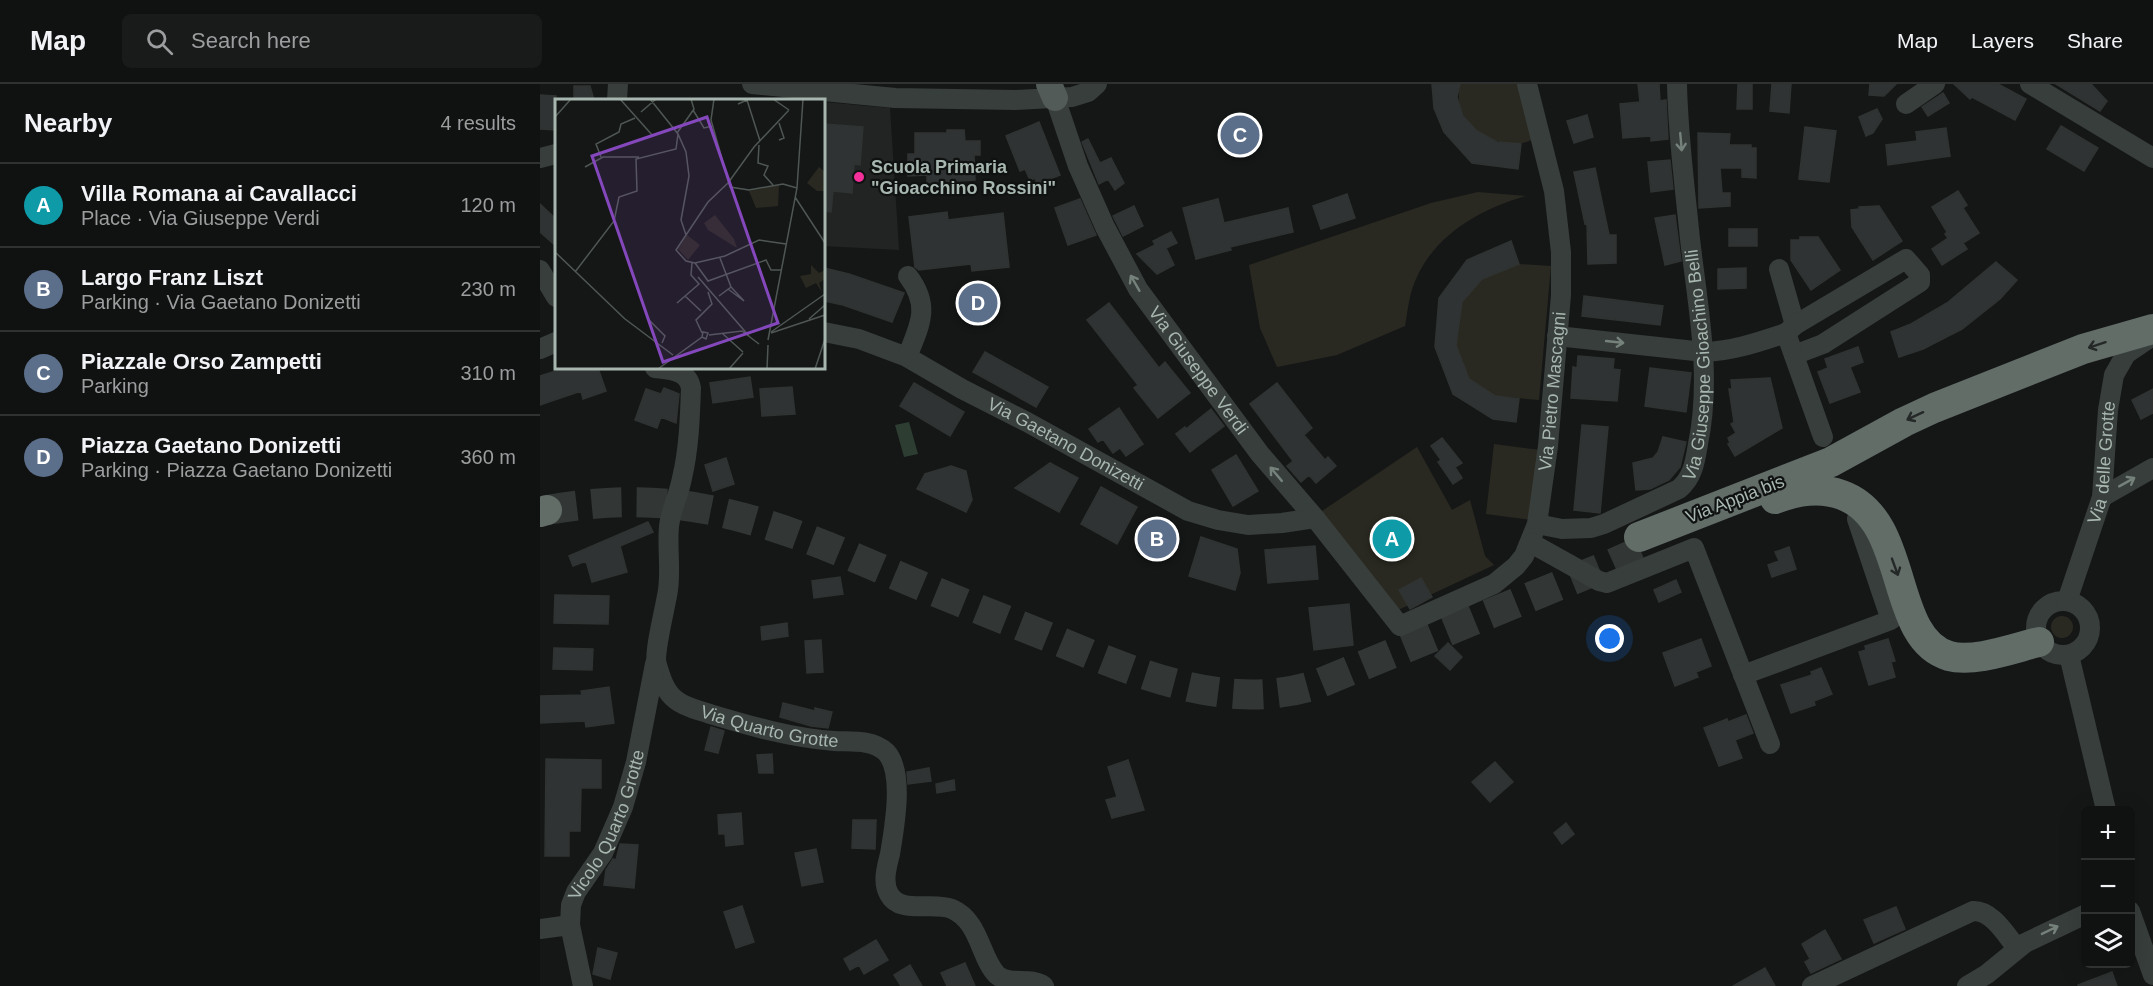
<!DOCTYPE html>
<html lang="en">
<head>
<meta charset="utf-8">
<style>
	:root { --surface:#101111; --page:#191a1a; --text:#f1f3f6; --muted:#9c9d9f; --line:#303131; --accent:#f4309b }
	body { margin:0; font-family:Helvetica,sans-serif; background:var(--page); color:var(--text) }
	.controls { position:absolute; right:18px; bottom:18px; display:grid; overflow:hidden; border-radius:9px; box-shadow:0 6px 24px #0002 }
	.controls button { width:54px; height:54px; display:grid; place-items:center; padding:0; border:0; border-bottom:2px solid var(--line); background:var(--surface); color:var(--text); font:30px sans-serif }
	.you { position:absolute; left:1070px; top:555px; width:21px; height:21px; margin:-15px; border:4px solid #fff; border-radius:50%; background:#1a73e8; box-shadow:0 0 0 9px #1a73e833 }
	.badge { display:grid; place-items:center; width:39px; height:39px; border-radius:50%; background:var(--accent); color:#fff; font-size:20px; font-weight:700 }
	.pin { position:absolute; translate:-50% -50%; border:3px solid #fff; box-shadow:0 2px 6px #0006 }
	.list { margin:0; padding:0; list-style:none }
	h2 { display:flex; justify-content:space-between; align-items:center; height:78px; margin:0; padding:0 24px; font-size:26px }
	h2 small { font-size:20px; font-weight:400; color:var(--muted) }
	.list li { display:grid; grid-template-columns:39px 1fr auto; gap:18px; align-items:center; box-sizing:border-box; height:84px; padding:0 24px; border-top:2px solid var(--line) }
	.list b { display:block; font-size:22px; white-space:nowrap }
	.list p { margin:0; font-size:20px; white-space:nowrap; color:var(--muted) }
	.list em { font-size:20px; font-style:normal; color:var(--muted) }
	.icon { flex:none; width:33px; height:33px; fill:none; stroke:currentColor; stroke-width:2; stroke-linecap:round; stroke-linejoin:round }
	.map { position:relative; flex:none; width:1613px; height:902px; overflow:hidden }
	header { display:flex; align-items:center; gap:36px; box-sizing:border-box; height:84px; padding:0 30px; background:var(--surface); border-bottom:2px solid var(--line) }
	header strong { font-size:28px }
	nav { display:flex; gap:33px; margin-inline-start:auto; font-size:21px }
	.search { width:420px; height:54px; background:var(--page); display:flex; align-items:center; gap:15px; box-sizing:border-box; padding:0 21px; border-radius:9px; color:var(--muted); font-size:22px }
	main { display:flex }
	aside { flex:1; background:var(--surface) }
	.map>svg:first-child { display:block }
	.built { fill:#212423 }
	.green { fill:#2a2921 }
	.water { fill:#2d3d31 }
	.building { fill:#303333; stroke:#2f3332; stroke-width:1.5 }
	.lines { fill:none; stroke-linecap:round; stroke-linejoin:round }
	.highway-tunnel { stroke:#323735; stroke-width:30; stroke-dasharray:30 15; stroke-linecap:butt }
	.minor { stroke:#383e3c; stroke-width:20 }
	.major { stroke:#525b57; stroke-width:26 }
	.highway { stroke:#626d68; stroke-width:30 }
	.oneway { stroke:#75817b }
	.oneway2 { stroke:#242928 }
	.poi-dot { fill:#f4309b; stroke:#101212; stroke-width:2 }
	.labels { text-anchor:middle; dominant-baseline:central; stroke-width:4.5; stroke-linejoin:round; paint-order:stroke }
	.poi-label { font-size:18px; font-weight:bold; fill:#a7b7af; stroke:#101212; text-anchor:start }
	.street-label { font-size:18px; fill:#a7b7af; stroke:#101212 }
	.inset-road { fill:none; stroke:#4f5754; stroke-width:1.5 }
	.view { fill:#8448bc; fill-opacity:0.15; stroke:#8448bc; stroke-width:3 }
	.inset-edge { fill:none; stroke:#a7b7af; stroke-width:3 }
</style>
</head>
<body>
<header>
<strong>Map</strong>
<div class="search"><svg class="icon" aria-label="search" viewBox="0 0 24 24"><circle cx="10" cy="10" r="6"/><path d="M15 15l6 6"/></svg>Search here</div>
<nav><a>Map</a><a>Layers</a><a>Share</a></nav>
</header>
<main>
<aside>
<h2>Nearby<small>4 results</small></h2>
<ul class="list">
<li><span class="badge" style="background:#0f9aa8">A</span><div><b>Villa Romana ai Cavallacci</b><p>Place · Via Giuseppe Verdi</p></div><em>120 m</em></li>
<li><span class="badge" style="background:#5c6f8a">B</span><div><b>Largo Franz Liszt</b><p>Parking · Via Gaetano Donizetti</p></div><em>230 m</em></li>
<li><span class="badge" style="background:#5c6f8a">C</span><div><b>Piazzale Orso Zampetti</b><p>Parking</p></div><em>310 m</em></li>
<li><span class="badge" style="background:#5c6f8a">D</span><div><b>Piazza Gaetano Donizetti</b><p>Parking · Piazza Gaetano Donizetti</p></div><em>360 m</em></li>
</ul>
</aside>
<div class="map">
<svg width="1613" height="902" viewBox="0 0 1613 902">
	<rect width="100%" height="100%" fill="#151717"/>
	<path class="built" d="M284,18L350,24L359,166L284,162Z"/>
	<path class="green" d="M920,0H984L996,54C991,56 985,59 979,60C944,61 912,36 920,0Z
		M938,108L986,112C936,126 886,156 871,209C868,220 867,231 865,242L797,271L737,283L720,244L709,181L891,119Z
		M979,180L1011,182L999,316L955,312L929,295L916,261L922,218L942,195Z
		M954,360L1000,366L992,436L946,430Z
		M877,363L912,426L930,416L945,472L954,481L856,527L782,427Z
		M1511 543a11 11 0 1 1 22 0a11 11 0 1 1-22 0Z"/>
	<path class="water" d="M369,338L378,370L364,373L355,341Z"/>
	<path class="building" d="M892,0H920L917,13L923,32L937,47L957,58L981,60L978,85L932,79L904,48L894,24Z
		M1098,0H1119L1120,17L1126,16L1128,55L1111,57V52L1083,54L1080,20L1100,18Z
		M1198,0H1212V25H1197Z
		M1232,0H1251L1249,29L1230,27Z
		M1330,0H1356L1344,12L1329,11Z
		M1414,0H1458L1486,15L1475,36L1432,13L1430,15Z
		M1516,0H1551L1567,17L1560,27Z
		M34,2H50L54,16H34Z
		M1403,9L1409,19L1388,32L1382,23Z
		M0,11L16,12V46L0,45Z
		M1337,25L1342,35L1333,49L1326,52L1319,33Z
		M1047,31L1053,53L1034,59L1027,37Z
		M499,38L520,91L497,100L495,94L490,96L485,85L480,87L466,52Z
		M284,40L323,43L320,81L314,80L312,109L293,107L291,128L284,127Z
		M1521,42L1558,64L1544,87L1507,65Z
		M1265,43L1296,47L1289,98L1259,95Z
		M1406,44L1410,72L1348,81L1346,61L1377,57L1376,48Z
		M407,46H424L425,57H440V71H434L435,96L387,99V91L368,92V70H375V49H407Z
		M1158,49L1190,50L1189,61H1211V64H1216V94L1202,93V84H1180L1182,109H1190V122L1159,124Z
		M548,55L560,79L571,74L584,99L575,106L568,95L559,100L542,58Z
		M1130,76L1133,105L1111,108L1108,78Z
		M1055,84L1069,151H1076V179L1048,180L1047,139L1045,140L1034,88Z
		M1418,107L1427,121L1423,124L1439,149L1423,159L1427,165L1402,181L1392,165L1408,154L1405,150L1407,148L1392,123Z
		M807,110L815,134L781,145L773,122Z
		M540,115L556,151L528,161L515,124Z
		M678,115L684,139L748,124L753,148L690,163L691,166L656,175L643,124Z
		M0,120L16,135V162L0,148Z
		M594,122L603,142L583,152L573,132Z
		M1339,122L1362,157L1333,176L1312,143L1311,126L1319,125V123Z
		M407,128L408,136L463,129L469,183L432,187L431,180L379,186L375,183L369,133Z
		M1135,131L1141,177L1125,181L1115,134Z
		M1189,145H1217V162H1189Z
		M631,148L637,159L626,164L634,181L617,190L597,170L615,161L613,157Z
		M1260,153H1278L1300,186L1271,206L1251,176V156H1260Z
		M971,157L979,180L942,195L922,218L916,261L929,295L955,312L979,315L976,338L953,335L913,310L895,263L899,214L927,176Z
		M1456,178L1477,196L1460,215L1422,245L1383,265L1359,273L1351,248L1371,240L1407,219Z
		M284,184L309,190L364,209L352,238L303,221L284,217Z
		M1206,184V204L1178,205V185Z
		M1044,212L1123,222L1120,241L1042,232Z
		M569,219L619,284L625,278L650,309L618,334L594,304L598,301L547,236Z
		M1318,263L1323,278L1310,283L1320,308L1290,319L1278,288L1288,284L1285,275Z
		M445,268L508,303L496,323L433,288Z
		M1038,272L1074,275L1073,285L1080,286L1077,317L1031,314L1033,283L1037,284Z
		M25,284H58L66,307L43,315L41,307L0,321V292Z
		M1110,284L1151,289L1146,328L1105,322Z
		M210,293L213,313L173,319L170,299Z
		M1230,294L1242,344L1195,372L1188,360L1190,359L1188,354L1196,349L1191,340L1194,338L1189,305H1192L1191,296Z
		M374,299L424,328L410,352L360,322Z
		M737,299L772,344L764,351L785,376L788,373L796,382L776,399L769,391L761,398L747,382L753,377L710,320Z
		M252,303L255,330L222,332L220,305Z
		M124,304L139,310L136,339L121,333L117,344L95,336L106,305L121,310Z
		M1613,305V329L1601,335L1592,316Z
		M579,324L603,360L586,372L580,364L573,369L563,355L558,358L549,345Z
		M671,325L684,342L650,368L636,350L645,343L646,345Z
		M1042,341L1068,343L1060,429L1034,426Z
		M1123,353L1146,358L1140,383L1129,396L1110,405L1096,406L1093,379L1113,374L1118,368Z
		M902,354L922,379L915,383L922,394L913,400L898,378L901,376L891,362Z
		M696,371L718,407L693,422L672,386Z
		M186,374L194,400L173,407L165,381Z
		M510,379L538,394L519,428L475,404Z
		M411,382L426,387L432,416L426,428L377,405L385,390Z
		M561,403L597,423L577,460L541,440Z
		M108,438L113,448L80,462L87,488L52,498L46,477L33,482L29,472Z
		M661,453L697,465L700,489L695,506L649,492Z
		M775,462L778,495L728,499L725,466Z
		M1249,463L1256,485L1232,493L1228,481L1239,477L1235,468Z
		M300,493L303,510L274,514L272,497Z
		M881,494L892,513L870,525L859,506Z
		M1136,496L1141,508L1119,518L1114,506Z
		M15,511L69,512L68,540L14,539Z
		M809,520L813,561L774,566L769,524Z
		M247,539L248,552L222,556L221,543Z
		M1161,555L1171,582L1156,588L1158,593L1135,602L1123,569Z
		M1348,555L1355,577L1351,578L1355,593L1329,601L1319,568L1326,566L1325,562Z
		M281,556L283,588L267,589L265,557Z
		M908,559L922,573L910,586L895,572Z
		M14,564L53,565L52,586L13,585Z
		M1281,584L1292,610L1274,617L1275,621L1251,629L1241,601L1272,591L1271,588Z
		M69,603L74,639L46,643L45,637L0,639V612L42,611L41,607Z
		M243,619L275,627V624L292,628L288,644L271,642L240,633Z
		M1206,631L1213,649L1195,656L1202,674L1179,682L1164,644L1187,635L1188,638Z
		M171,643L184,647L178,669L165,666Z
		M232,670L233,689H219L217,671Z
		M6,675L61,676V704H41L40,747H29V772H5Z
		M588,676L604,726L572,734L566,716L577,713L568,683Z
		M955,678L973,698L950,718L932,698Z
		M389,684L391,697L368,700L367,688Z
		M414,696L415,706L397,709L396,700Z
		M201,729L203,760L186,762L185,750H179L178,731Z
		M313,736H336L335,765L312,764Z
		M1026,739L1034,750L1022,760L1014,749Z
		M80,760L98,761L94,804L64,801L66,786L73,775L76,776Z
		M276,765L283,798L262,802L255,769Z
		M202,822L214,858L196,864L184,828Z
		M1356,823L1365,845L1334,859L1324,836Z
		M1285,846L1301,875L1271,889L1265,878L1270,875L1262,860Z
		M336,856L348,876L324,890L319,881L310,886L304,875Z
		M58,864L77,869L70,895L53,890Z
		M425,879L435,902H407L401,889Z
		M370,881L382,902H361L354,891Z
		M1225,884L1235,902H1193Z
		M1572,888L1577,902H1538V901Z"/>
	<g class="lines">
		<path class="highway-tunnel" d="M7,426C77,414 135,415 204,434C256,448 304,469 353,490C400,510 448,529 496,548C583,583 680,631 775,601L1069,481L1103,466"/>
		<g class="minor">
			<path d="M212,0L355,14L475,16L532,13L548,8L557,0"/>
			<path d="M1490,0L1613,74"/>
			<path id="s1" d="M515,14L538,82L565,143L598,205L720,370L775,434L860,542L954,500L976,482L984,472L997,440L1008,362L1021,211V168L1014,107L987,0"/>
			<path d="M77,16L78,0"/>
			<path d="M1366,20L1395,0"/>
			<path d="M0,74L16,70"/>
			<path d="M1239,185L1255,241"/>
			<path d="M0,186L16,213"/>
			<path id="s2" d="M284,248L319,255L367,273L422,305L487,338L648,427L678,436L708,441L742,439L775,434"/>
			<path d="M1246,249L1255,241L1366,175L1380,191V198L1283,260L1254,271"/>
			<path d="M1017,252L1164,268C1193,267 1219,258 1246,249L1283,353"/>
			<path d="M0,265L16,258"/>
			<path d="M367,273C380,241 391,222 368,192"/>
			<path id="s3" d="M115,284C130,286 148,286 151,304C150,333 149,365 142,394C139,411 131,425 129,442C127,463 131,484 128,506C126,521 113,570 117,581C121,594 125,608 136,616C146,624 159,626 170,630C210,642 252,654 294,657C311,658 332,655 346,668C365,688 354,745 350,770C347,782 342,798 349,810C360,831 393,817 412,825C440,837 440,874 457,891C471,902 489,892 504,902"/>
			<path d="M1562,413L1613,384"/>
			<path id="s4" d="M997,440L1022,445L1051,444L1064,440L1139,405C1153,393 1155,378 1158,360C1172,292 1158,224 1150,155C1145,104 1138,52 1137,0"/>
			<path d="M991,459L1059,497L1067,499L1154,464L1230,660"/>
			<circle cx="1523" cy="544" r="27"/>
			<path id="s5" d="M1527,517L1562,413L1568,326L1574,291L1586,270L1608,255"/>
			<path d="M1529,571L1566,726"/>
			<path d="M1203,591L1351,536L1317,435"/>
			<path d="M1590,827L1613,891"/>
			<path d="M0,845L30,841"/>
			<path id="s6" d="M43,902L30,841L31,821L36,808L63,769L83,723L96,678L115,580"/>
			<path d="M1272,902L1433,827C1452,826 1466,851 1477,864"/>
			<path d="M1427,902L1447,890L1485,859L1546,830"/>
		</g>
		<path class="major" d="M509,0L515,14"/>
		<path class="highway" d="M1235,415C1256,407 1280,403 1302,411C1371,436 1348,554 1409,572C1434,579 1474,564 1499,558
			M0,428L7,426
			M1099,453L1291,378L1364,338L1394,324L1543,265L1613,245"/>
	</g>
	<defs><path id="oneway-shaft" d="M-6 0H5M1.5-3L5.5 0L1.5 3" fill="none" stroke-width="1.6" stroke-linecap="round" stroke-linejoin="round" transform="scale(1.5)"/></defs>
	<g class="oneway">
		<use href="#oneway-shaft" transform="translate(1141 58) rotate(85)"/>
		<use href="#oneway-shaft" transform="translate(595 199) rotate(-120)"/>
		<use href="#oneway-shaft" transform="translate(1075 258) rotate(6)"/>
		<use href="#oneway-shaft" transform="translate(736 390) rotate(-130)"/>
		<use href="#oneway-shaft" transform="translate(1587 398) rotate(-29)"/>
		<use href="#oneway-shaft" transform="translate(1510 846) rotate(-26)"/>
	</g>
	<g class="oneway2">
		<use href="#oneway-shaft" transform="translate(1557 261) rotate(162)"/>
		<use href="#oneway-shaft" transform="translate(1375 332) rotate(155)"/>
		<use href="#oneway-shaft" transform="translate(1355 483) rotate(70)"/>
	</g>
	<circle class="poi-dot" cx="319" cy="93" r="6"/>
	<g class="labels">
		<g class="poi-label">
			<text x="331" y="83">Scuola Primaria<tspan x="331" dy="21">"Gioacchino Rossini"</tspan></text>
		</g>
		<g class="street-label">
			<text stroke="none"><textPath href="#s4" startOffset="280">Via Giuseppe Gioachino Belli</textPath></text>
			<text stroke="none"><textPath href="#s1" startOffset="310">Via Giuseppe Verdi</textPath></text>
			<text stroke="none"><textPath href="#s1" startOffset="948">Via Pietro Mascagni</textPath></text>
			<text stroke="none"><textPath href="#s2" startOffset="268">Via Gaetano Donizetti</textPath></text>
			<text stroke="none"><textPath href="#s5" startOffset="144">Via delle Grotte</textPath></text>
			<text transform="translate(1195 415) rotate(-21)">Via Appia bis</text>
			<text stroke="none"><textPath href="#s3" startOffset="464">Via Quarto Grotte</textPath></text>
			<text stroke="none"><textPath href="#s6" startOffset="171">Vicolo Quarto Grotte</textPath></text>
		</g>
	</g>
	<g transform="translate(15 15)">
		<rect width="270" height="270" fill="#151717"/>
		<path d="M264,68L270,73V92H262L252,84ZM224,86L223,107L201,109L194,92ZM160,116L179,140L182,149L153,131L149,124ZM132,136L145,146L133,161L123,150ZM256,166L264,174L270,171V180L264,184L267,193L261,184L251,189L245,177L256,175Z" fill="#2a2921"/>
		<path class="inset-road" d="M65,0L98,37M95,0L123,35L131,53L134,77L126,121L131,136M159,0L156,21L175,88L194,91L228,85L242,89M218,0L234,11M183,5L192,1L205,42M138,11L149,29L158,27M86,13L101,0M0,18L16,0M122,34L139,10L136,0M224,41L229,39L224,24M204,46L203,64L213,67L209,76L218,86M46,58L41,45L64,33L66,25L80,19M30,68L48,58H84M173,84L153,103L121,151L131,162L140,164L170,157L204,141L231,145M173,84L199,48L234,11M240,98L270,144M0,153L70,220M140,164L153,182L211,161L216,171H226M20,173L59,122L64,98L82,92L81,60L121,50L123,35M143,178L194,237M173,190L189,202L176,188M130,197L146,212M164,197L176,188L165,159M122,204L144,185L136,176L137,164M70,220L118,256M93,220L110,237L107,244M254,220L270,206M216,233L270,195M147,234L141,221L157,205L153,193M216,234L270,216M168,235L188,253M154,236L187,232L204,245M213,241L242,89L248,0M103,270L147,238L148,233L153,234L151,240L147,238M174,270L188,254M212,270L213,246M260,270L270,240"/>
		<path class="view" d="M152,18L223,224L108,263L37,57Z"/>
		<rect width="270" height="270" class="inset-edge"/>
	</g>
</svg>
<div class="controls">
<button>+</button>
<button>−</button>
<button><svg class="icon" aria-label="layers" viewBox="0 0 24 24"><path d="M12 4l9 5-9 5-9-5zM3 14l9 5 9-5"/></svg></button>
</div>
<div class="you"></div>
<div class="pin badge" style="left:852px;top:455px;background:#0f9aa8">A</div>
<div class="pin badge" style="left:617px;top:455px;background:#5c6f8a">B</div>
<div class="pin badge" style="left:700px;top:51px;background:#5c6f8a">C</div>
<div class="pin badge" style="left:438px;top:219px;background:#5c6f8a">D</div>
</div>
</main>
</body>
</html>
